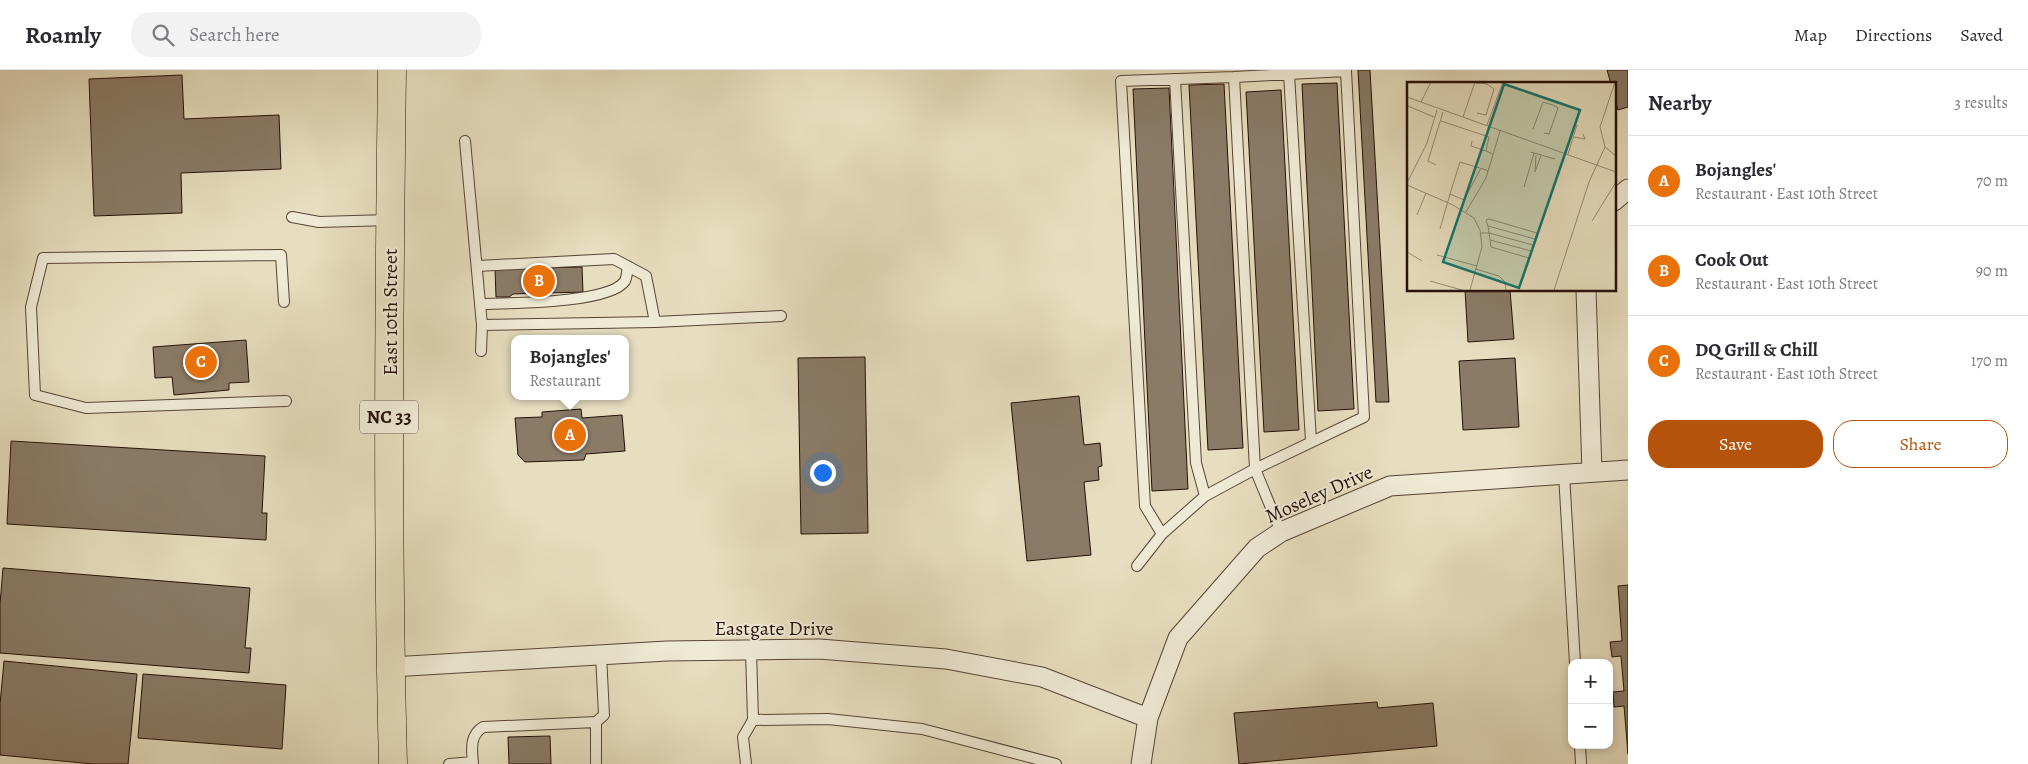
<!DOCTYPE html>
<html lang="en">
<head>
<meta charset="utf-8">
<style>
	:root { --surface:#fff; --page:#f2f2f3; --text:#2b2b33; --muted:#7c7c81; --line:#e1e1e2; --accent:#b45309 }
	body { margin:0; font-family:Alegreya,serif; background:var(--page); color:var(--text) }
	.controls { position:absolute; right:15px; bottom:15px; display:grid; overflow:hidden; border-radius:10px; box-shadow:0 2px 8px #0003 }
	.controls button { width:45px; height:45px; display:grid; place-items:center; padding:0; border:0; border-bottom:1px solid var(--line); background:var(--surface); color:var(--text); font:25px sans-serif }
	.you { position:absolute; left:822px; top:402px; width:18px; height:18px; margin:-12px; border:4px solid #fff; border-radius:50%; background:#1a73e8; box-shadow:0 0 0 8px #1a73e833 }
	.badge { display:grid; place-items:center; width:32px; height:32px; border-radius:50%; background:var(--accent); color:#fff; font-size:16px; font-weight:700 }
	.pin { position:absolute; translate:-50% -50%; border:2px solid #fff; box-shadow:0 1px 5px #0006 }
	.popup { position:absolute; left:511px; top:265px; width:118px; height:65px; box-sizing:border-box; display:grid; place-content:center; border-radius:10px; background:var(--surface); filter:drop-shadow(0 1px 4px #0005); font-size:16px; white-space:nowrap; color:var(--muted) }
	.popup b { font-size:19px; color:var(--text) }
	.popup::after { content:''; position:absolute; left:50%; top:100%; margin-left:-10px; border:10px solid transparent; border-top-color:var(--surface) }
	.list { margin:0; padding:0; list-style:none }
	h2 { display:flex; justify-content:space-between; align-items:center; height:65px; margin:0; padding:0 20px; font-size:21px }
	h2 small { font-size:16px; font-weight:400; color:var(--muted) }
	.list li { display:grid; grid-template-columns:32px 1fr auto; gap:15px; align-items:center; box-sizing:border-box; height:90px; padding:0 20px; border-top:1px solid var(--line) }
	.list b { display:block; font-size:19px; white-space:nowrap }
	.list p { margin:0; font-size:16px; white-space:nowrap; color:var(--muted) }
	.list em { font-size:16px; font-style:normal; color:var(--muted) }
	.actions { display:flex; gap:10px; padding:15px 20px }
	.actions a { flex:1; padding:11px 0; border:1px solid var(--accent); border-radius:20px; text-align:center; font-size:18px; color:var(--accent) }
	.actions .main { background:var(--accent); color:#fff }
	.icon { flex:none; width:28px; height:28px; fill:none; stroke:currentColor; stroke-width:2; stroke-linecap:round; stroke-linejoin:round }
	.map { position:relative; flex:none; width:1628px; height:694px; overflow:hidden }
	header { display:flex; align-items:center; gap:30px; box-sizing:border-box; height:70px; padding:0 25px; background:var(--surface); border-bottom:1px solid var(--line) }
	header strong { font-size:24px }
	nav { display:flex; gap:28px; margin-inline-start:auto; font-size:18px }
	.search { width:350px; height:45px; background:var(--page); display:flex; align-items:center; gap:12px; box-sizing:border-box; padding:0 18px; border-radius:20px; color:var(--muted); font-size:19px }
	main { display:flex }
	aside { flex:1; background:var(--surface) }
	.map>svg:first-child { display:block }
	.building { fill:#8a7b67; stroke:#251008 }
	.lines { fill:none; stroke-linecap:round; stroke-linejoin:round }
	.service-casing { stroke:#564436; stroke-width:12 }
	.minor-casing { stroke:#564436; stroke-width:21 }
	.primary-casing { stroke:#251008; stroke-width:29 }
	.service { stroke:#efead5; stroke-width:10 }
	.minor { stroke:#efead5; stroke-width:19 }
	.primary { stroke:#e7debf; stroke-width:28 }
	.labels { text-anchor:middle; dominant-baseline:central; stroke-width:4; stroke-linejoin:round; paint-order:stroke }
	.shield { fill:#efead5; stroke:#625146; stroke-width:1 }
	.shield-label { font-size:19px; font-weight:bold; fill:#251008 }
	.street-label { font-size:20px; fill:#251008; stroke:#efead5 }
	.inset-road { fill:none; stroke:#998c76; stroke-width:1 }
	.view { fill:#0f766e; fill-opacity:0.15; stroke:#0f766e; stroke-width:2.5 }
	.inset-edge { fill:none; stroke:#251008; stroke-width:2.5 }
</style>
</head>
<body>
<header>
<strong>Roamly</strong>
<div class="search"><svg class="icon" aria-label="search" viewBox="0 0 24 24"><circle cx="10" cy="10" r="6"/><path d="M15 15l6 6"/></svg>Search here</div>
<nav><a>Map</a><a>Directions</a><a>Saved</a></nav>
</header>
<main>
<div class="map">
<svg width="1628" height="694" viewBox="0 0 1628 694">
	<rect width="100%" height="100%" fill="#e7debf"/>
	<filter id="stains"><feTurbulence type="fractalNoise" baseFrequency=".004" numOctaves="4"/><feColorMatrix values="0 0 0 0 .2 0 0 0 0 .09 0 0 0 0 .02 0 0 0 .5 -.17"/></filter>
	<radialGradient id="worn" r=".72"><stop offset=".6" stop-color="#630" stop-opacity="0"/><stop offset="1" stop-color="#630" stop-opacity=".3"/></radialGradient>
	<path class="building" d="M1358,0H1370L1389,332H1376Z
		M1607,0H1628V37L1618,40L1614,26V14H1611Z
		M182,5L184,49L279,45L281,99L181,103L182,143L94,146L89,9Z
		M1337,13L1354,339L1318,341L1302,14Z
		M1224,14L1243,378L1208,380L1189,15Z
		M1169,18L1188,419L1152,421L1133,19Z
		M1281,20L1299,360L1264,362L1246,22Z
		M582,197L583,222L513,224L509,227H496L495,199Z
		M1465,220H1510L1514,269L1468,272Z
		M246,270L249,312L229,313V320L174,325L172,307L155,308L153,277Z
		M865,287L868,463L801,464L798,288Z
		M1515,288L1519,357L1463,360L1459,291Z
		M1079,326L1084,375L1100,373L1102,396L1098,397L1099,410L1084,412L1091,485L1027,491L1011,333Z
		M581,339L582,348L622,345L625,381L586,384L584,390L525,392L518,385L515,348L542,347V342Z
		M11,371L265,386L262,443H267L266,470L7,454Z
		M3,498L250,518L245,578H251L249,603L0,583V534Z
		M1628,515V684L1624,636L1614,637L1613,622L1624,621L1621,586L1612,587L1610,572L1622,571L1618,516Z
		M4,591L137,604L128,694H93L0,685V634Z
		M143,604L286,615L282,679L138,668Z
		M1377,632L1378,638L1433,633L1437,676L1239,694L1234,643Z
		M550,666L551,694H509L508,667Z"/>
	<g class="lines">
		<defs>
			<path id="service" d="M1289,4L1311,371
				M1234,7L1121,11L1145,436L1162,464L1205,426L1255,399L1364,347L1346,1L1234,7L1255,399L1281,462
				M1175,9L1196,393L1205,426
				M465,71L482,255
				M292,147L319,152L390,150
				M477,196L614,189L646,206L655,252
				M284,232L281,185L43,188L31,237L35,325L86,338L286,331
				M480,234C508,233 609,234 625,211C627,207 627,200 628,196
				M481,281L482,255L655,252L781,246
				M1564,404L1575,593
				M1137,496L1162,464
				M751,580L753,650L828,649L922,659L1056,694
				M596,652V694
				M1580,675L1581,694
				M449,694L473,692
				M473,694C472,680 469,666 483,657L596,652L604,645L601,585
				M746,694L743,667L753,650"/>
			<path id="minor" d="M1614,131L1628,119
				M1586,220L1592,402
				M391,597L667,581L819,579L946,589L1042,607L1148,648
				M1141,694L1148,648L1178,568L1257,478L1281,462L1390,416L1628,400"/>
			<path id="primary" d="M392,0C389,231 387,463 393,694"/>
		</defs>
		<use href="#service" class="service-casing"/>
		<use href="#minor" class="minor-casing"/>
		<use href="#primary" class="primary-casing"/>
		<use href="#service" class="service"/>
		<use href="#minor" class="minor"/>
		<use href="#primary" class="primary"/>
	</g>
	<g class="labels">
		<rect class="shield" x="360" y="330.5" width="58" height="33" rx="4"/>
		<g class="shield-label">
			<text x="389" y="347">NC 33</text>
		</g>
		<g class="street-label">
			<text transform="translate(390 242) rotate(-90)">East 10th Street</text>
			<text transform="translate(1319 424) rotate(-24)">Moseley Drive</text>
			<text x="774" y="558">Eastgate Drive</text>
		</g>
	</g>
	<g transform="translate(1407 12)">
		<rect width="209" height="209" fill="#e7debf"/>
		<path class="inset-road" d="M63,0L80,2L87,7L79,33L70,31M208,0L193,45L198,65L209,74M0,15L209,90M14,20L24,0M1,24L27,35M56,35L68,0M34,39L82,55L79,69L86,72M80,43L96,0M126,47L136,20L146,23L151,26L142,52L137,51M167,55L178,57L176,52M65,59L64,64L79,69M127,71L148,77M161,72L170,43M29,83L21,79L36,30M128,90L129,73M128,90L134,73M0,101L20,61L30,28M0,103L46,123L67,136L73,148L75,165L63,208M117,105L127,71L124,70M43,112L53,80L73,86M59,130L79,96L93,49M10,133L19,111M185,139L209,100M81,144L128,157M33,147L43,112L57,118L74,86L81,89M74,151H82L126,163L122,176L84,165L81,144L79,138L82,137L130,151L126,163M83,158L124,169M0,170L15,179M30,173L70,184M69,187L92,194L98,200L99,208M23,199L55,208M147,208L182,100L198,65"/>
		<path class="view" d="M97,2L173,28L112,206L36,180Z"/>
		<rect width="209" height="209" class="inset-edge"/>
	</g>
	<rect width="100%" height="100%" filter="url(#stains)"/>
	<rect width="100%" height="100%" fill="url(#worn)"/>
</svg>
<div class="controls">
<button>+</button>
<button>−</button>
</div>
<div class="you"></div>
<div class="pin badge" style="left:570px;top:365px;background:#e8710a">A</div>
<div class="popup"><b>Bojangles'</b>Restaurant</div>
<div class="pin badge" style="left:539px;top:211px;background:#e8710a">B</div>
<div class="pin badge" style="left:201px;top:292px;background:#e8710a">C</div>
</div>
<aside>
<h2>Nearby<small>3 results</small></h2>
<ul class="list">
<li><span class="badge" style="background:#e8710a">A</span><div><b>Bojangles'</b><p>Restaurant · East 10th Street</p></div><em>70 m</em></li>
<li><span class="badge" style="background:#e8710a">B</span><div><b>Cook Out</b><p>Restaurant · East 10th Street</p></div><em>90 m</em></li>
<li><span class="badge" style="background:#e8710a">C</span><div><b>DQ Grill &amp; Chill</b><p>Restaurant · East 10th Street</p></div><em>170 m</em></li>
</ul>
<div class="actions"><a class="main">Save</a><a>Share</a></div>
</aside>
</main>
</body>
</html>
